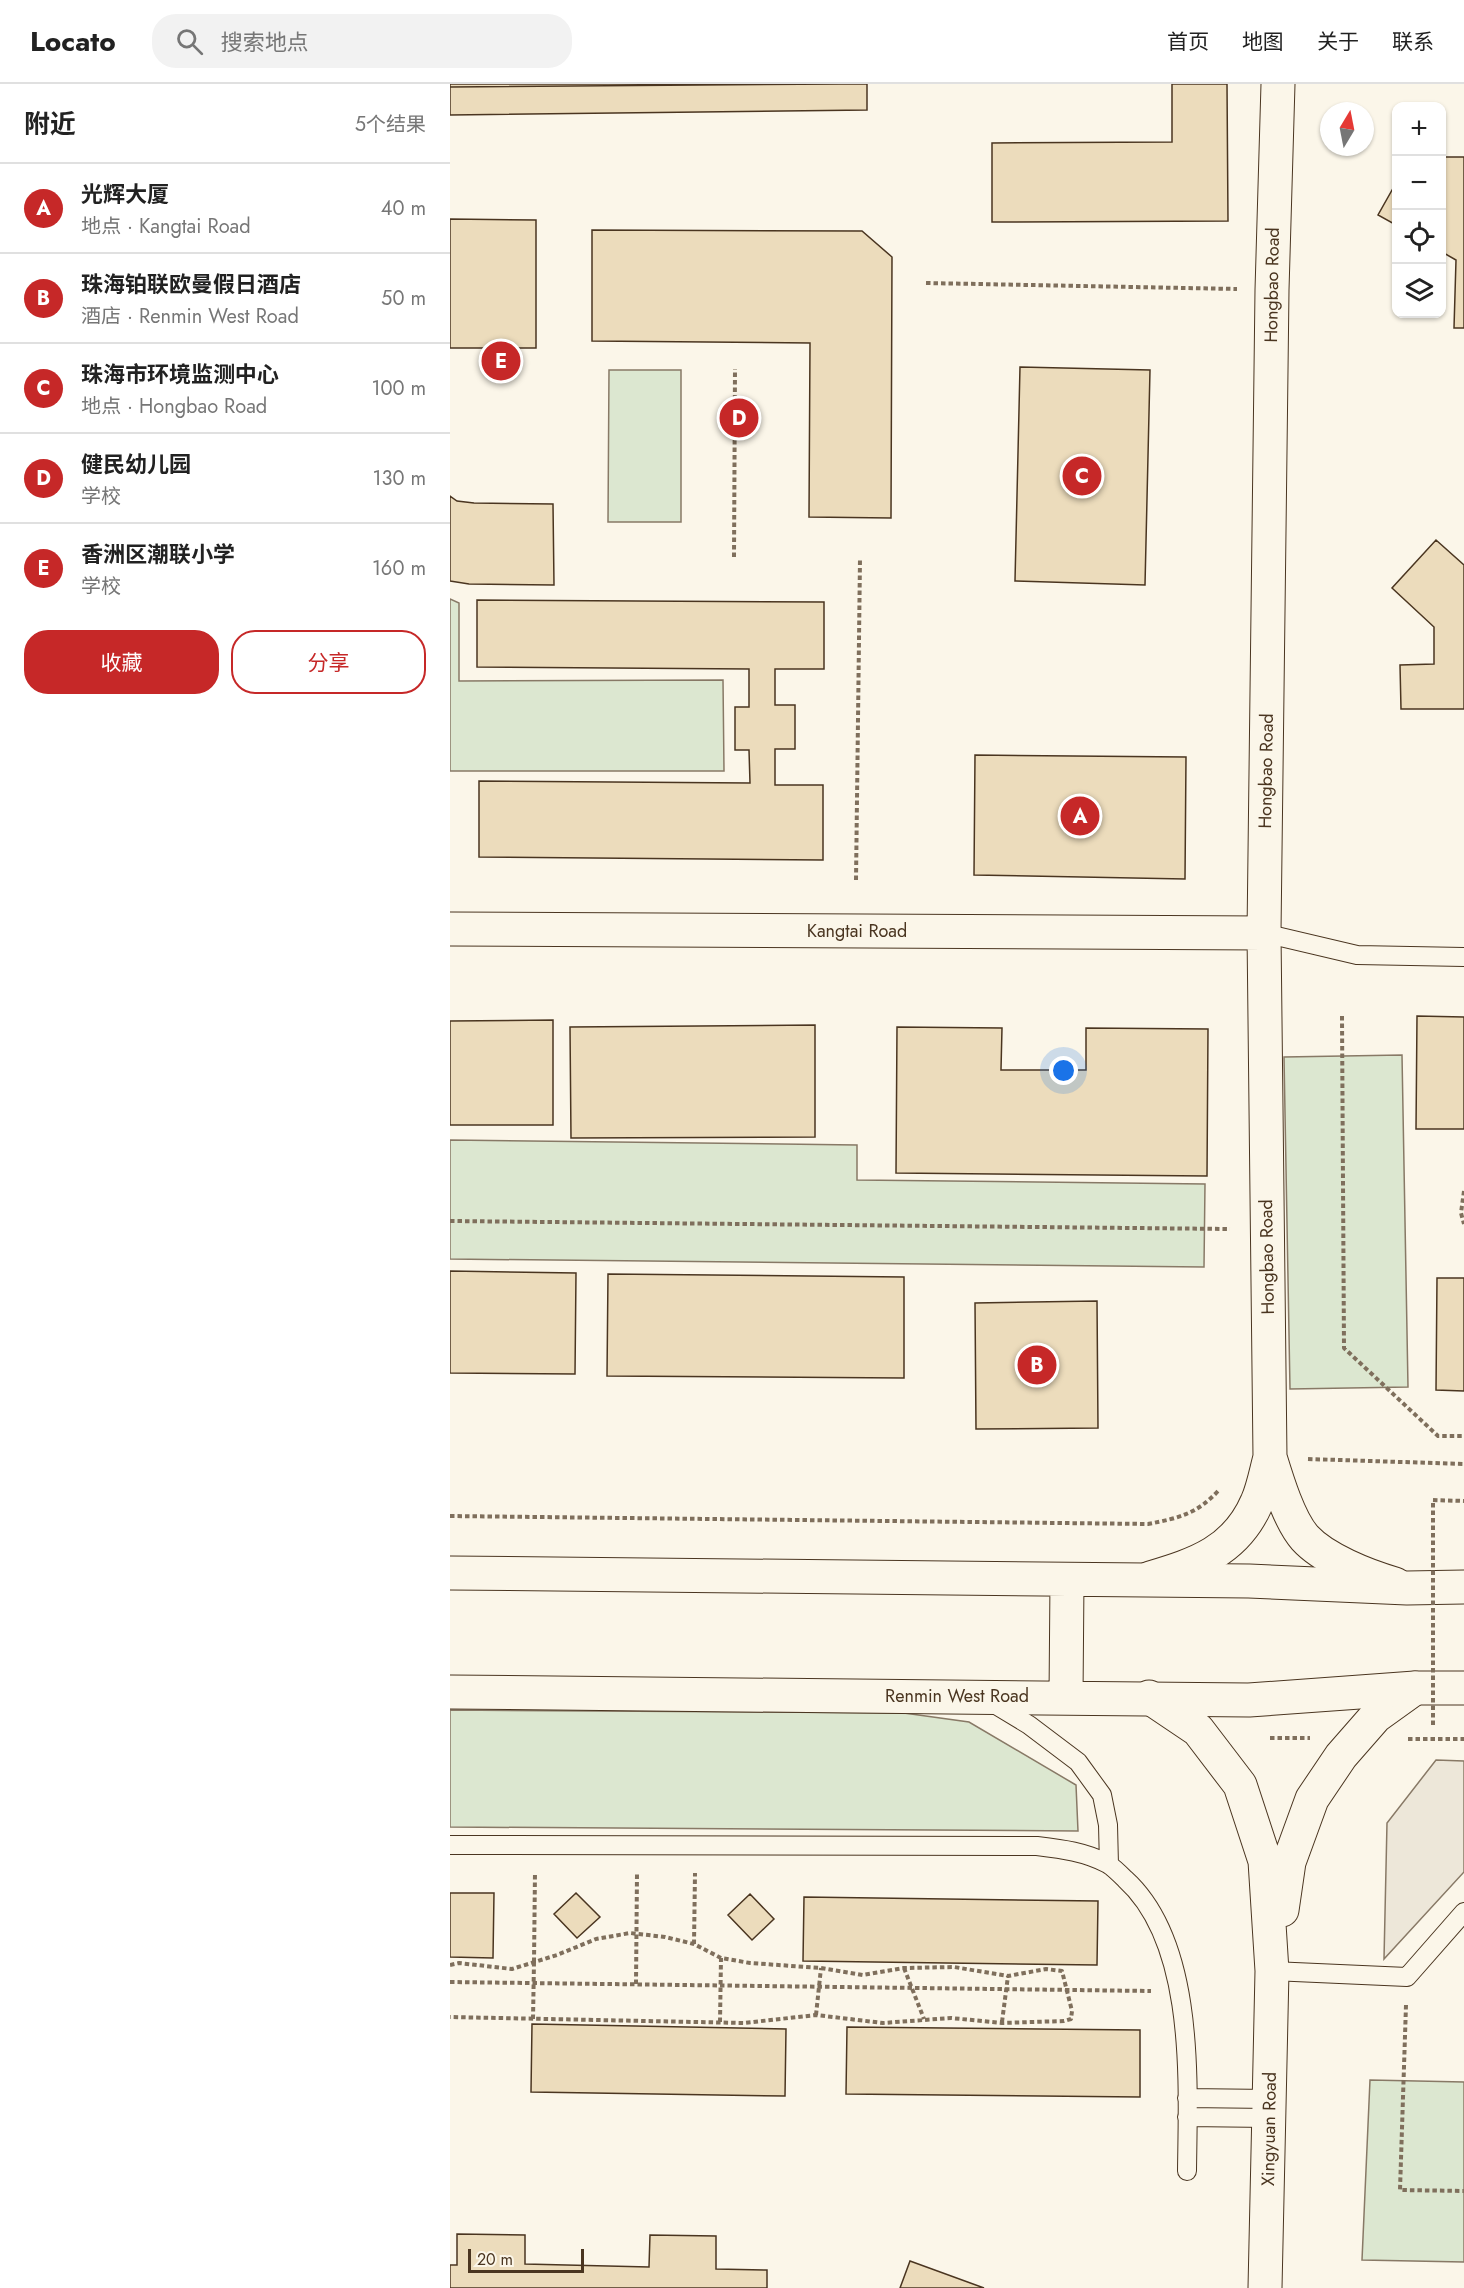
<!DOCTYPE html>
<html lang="zh">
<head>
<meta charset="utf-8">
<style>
	:root { --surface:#fff; --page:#f2f2f2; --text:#222; --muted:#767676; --line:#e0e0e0; --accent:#c62828 }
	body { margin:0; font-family:Jost,"Noto Sans SC",sans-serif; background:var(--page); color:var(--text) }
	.controls { position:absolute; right:18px; top:18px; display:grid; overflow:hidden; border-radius:12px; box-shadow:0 2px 4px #0004 }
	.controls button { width:54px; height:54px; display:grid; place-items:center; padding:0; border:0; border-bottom:2px solid var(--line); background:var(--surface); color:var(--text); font:30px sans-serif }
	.compass { position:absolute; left:870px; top:18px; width:54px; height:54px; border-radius:50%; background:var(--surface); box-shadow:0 2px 4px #0004; rotate:10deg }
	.scale { position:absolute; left:18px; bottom:15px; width:116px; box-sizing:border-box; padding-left:6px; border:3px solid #4a3520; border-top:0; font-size:16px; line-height:21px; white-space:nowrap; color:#4a3520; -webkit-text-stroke:4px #fbf6e9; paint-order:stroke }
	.you { position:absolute; left:614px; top:987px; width:21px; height:21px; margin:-15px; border:4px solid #fff; border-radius:50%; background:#1a73e8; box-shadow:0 0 0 9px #1a73e833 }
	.badge { display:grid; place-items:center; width:39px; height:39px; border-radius:50%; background:var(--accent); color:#fff; font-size:20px; font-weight:700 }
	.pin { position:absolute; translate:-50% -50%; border:3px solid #fff; box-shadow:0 2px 6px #0006 }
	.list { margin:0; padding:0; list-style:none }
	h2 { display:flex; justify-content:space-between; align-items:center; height:78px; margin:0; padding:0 24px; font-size:26px }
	h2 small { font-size:20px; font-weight:400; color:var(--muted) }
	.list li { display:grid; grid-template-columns:39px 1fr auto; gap:18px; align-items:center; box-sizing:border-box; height:90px; padding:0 24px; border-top:2px solid var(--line) }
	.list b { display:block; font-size:22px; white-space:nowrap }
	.list p { margin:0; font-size:20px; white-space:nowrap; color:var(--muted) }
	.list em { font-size:20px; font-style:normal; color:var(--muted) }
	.actions { display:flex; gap:12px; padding:18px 24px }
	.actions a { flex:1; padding:14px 0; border:2px solid var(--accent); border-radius:24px; text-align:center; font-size:21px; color:var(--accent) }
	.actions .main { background:var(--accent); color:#fff }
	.icon { flex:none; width:33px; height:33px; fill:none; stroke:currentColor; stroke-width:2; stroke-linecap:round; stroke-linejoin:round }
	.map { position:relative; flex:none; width:1014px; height:2204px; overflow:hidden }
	header { display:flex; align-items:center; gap:36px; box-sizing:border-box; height:84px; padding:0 30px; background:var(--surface); border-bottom:2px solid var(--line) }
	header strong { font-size:28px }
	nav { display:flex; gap:33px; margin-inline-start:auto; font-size:21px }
	.search { width:420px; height:54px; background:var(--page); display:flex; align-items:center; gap:15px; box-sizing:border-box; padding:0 21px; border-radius:24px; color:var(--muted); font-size:22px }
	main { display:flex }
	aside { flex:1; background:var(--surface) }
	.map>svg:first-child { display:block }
	.green { fill:#dce7d0; stroke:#887966; stroke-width:1.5 }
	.parking { fill:#ede7d9; stroke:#887966; stroke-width:1.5 }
	.building { fill:#ecdcbc; stroke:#4a3520; stroke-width:1.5 }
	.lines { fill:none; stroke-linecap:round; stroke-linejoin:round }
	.lane-casing { stroke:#4a3520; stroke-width:20 }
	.street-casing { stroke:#4a3520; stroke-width:35 }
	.primary-casing { stroke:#4a3520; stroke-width:35 }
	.path { stroke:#7f6f5c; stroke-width:4; stroke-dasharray:4.5 3; stroke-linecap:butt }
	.lane { stroke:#fbf6e9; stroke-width:18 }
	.street { stroke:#fbf6e9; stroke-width:33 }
	.primary { stroke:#fbf6e9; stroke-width:33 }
	.path-bridge { stroke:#7f6f5c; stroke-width:4; stroke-dasharray:4.5 3; stroke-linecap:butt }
	.labels { text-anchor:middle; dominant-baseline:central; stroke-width:4.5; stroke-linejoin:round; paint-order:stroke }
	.street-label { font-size:18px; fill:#4a3520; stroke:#fbf6e9 }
</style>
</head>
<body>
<header>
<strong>Locato</strong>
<div class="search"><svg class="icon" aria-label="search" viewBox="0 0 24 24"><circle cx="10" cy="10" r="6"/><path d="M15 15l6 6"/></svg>搜索地点</div>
<nav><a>首页</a><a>地图</a><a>关于</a><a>联系</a></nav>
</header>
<main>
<aside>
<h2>附近<small>5个结果</small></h2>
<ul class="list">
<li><span class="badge">A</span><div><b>光辉大厦</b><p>地点 · Kangtai Road</p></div><em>40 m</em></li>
<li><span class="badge">B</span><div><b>珠海铂联欧曼假日酒店</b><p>酒店 · Renmin West Road</p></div><em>50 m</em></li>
<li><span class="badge">C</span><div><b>珠海市环境监测中心</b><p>地点 · Hongbao Road</p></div><em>100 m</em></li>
<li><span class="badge">D</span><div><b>健民幼儿园</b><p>学校</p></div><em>130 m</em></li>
<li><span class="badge">E</span><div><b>香洲区潮联小学</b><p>学校</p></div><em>160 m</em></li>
</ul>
<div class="actions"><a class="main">收藏</a><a>分享</a></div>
</aside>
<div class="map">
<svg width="1014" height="2204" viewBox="0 0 1014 2204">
	<rect width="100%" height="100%" fill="#fbf6e9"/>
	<path class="green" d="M159,286H231V438H158Z
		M0,515L9,519V597L273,596L274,687H0Z
		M952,971L958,1303L840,1305L834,973Z
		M0,1056L407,1061V1096L755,1100L754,1183L0,1175Z
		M0,1626L454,1629L519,1638L626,1701L628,1747L0,1743Z
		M920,1996L1014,1998V2178L912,2176Z"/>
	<path class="parking" d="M986,1676L1014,1677V1788L934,1875L937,1739Z"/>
	<path class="building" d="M0,0H417V26L0,31Z
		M0,0H389L0,3Z
		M722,0H777L778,137L542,138V59L722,58Z
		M992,73H1014V244H1004L1006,176L992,168Z
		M946,99V141L928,131Z
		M0,135L86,136V264H0Z
		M142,146L412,147L442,173L441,434L359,433L360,259L142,257Z
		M570,283L700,286L695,501L565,497Z
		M0,412L7,417L24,419L103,420L104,501L19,500L0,497Z
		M986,456L1014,481V625H951L950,581L984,580V543L942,504Z
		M27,516L374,518V585H325V621H345V665H325V701H373V776L29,773V697L300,699L299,666H285V623H299V585L27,583Z
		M525,671L736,673L735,795L524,791Z
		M967,932L1014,933V1045H966Z
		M103,936V1041H0V937Z
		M365,941V1053L121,1054L120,943Z
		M447,943L552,944L551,986H636V944L758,945L757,1092L446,1089Z
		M0,1187L126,1189L125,1290L0,1289Z
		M158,1190L454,1193V1294L157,1292Z
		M987,1194H1014V1307L986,1306Z
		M647,1217L648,1344L526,1345L525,1219Z
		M0,1809H44L43,1874L0,1873Z
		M126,1809L150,1833L127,1854L104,1830Z
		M300,1810L324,1835L302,1856L278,1831Z
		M354,1813L648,1817L647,1881L353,1877Z
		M82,1940L336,1945L335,2012L81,2008Z
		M397,1943L690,1946V2013L396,2010Z
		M7,2150L75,2151V2180L199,2183L200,2151L266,2152V2185L317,2186V2204H0V2181H7Z
		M460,2177L534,2204H450Z"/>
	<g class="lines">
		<defs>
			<path id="lane" d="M814,849L907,871L1014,873
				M541,1618L579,1641L628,1678L652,1711L658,1741L659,1781
				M0,1761L587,1762C612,1765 636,1768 658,1780C664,1784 670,1790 675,1795C746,1859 738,1999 737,2087
				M822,1887L957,1893L1014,1828
				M737,2014L820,2015
				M737,2033L819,2034"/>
			<path id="street" d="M0,845L814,849
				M820,1373C827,1396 839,1436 855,1454C874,1475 917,1492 945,1500
				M700,1494C747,1480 786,1467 807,1418C813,1405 816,1388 820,1373L814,849L822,206L828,0
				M699,1613L748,1646L790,1701L815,1777L822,1887L815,2204
				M832,1826L839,1778L862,1715L891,1672L926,1632L965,1604"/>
			<path id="primary" d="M0,1489L799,1497L957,1504L1014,1503
				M0,1608L799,1616L965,1604H1014
				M616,1613L617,1496"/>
		</defs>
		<use href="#lane" class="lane-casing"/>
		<use href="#street" class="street-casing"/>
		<use href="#primary" class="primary-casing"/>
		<path class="path" d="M476,199L787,205
			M284,473L285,285
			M406,796L410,475
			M892,932L894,1264L988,1352H1014
			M1014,1107L1011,1129L1014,1140
			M0,1137L780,1145
			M858,1375L1014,1380
			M983,1416L1014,1417
			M0,1432L698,1440C729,1434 747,1430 769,1406
			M820,1654H860
			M958,1655H1014
			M244,1860L245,1789
			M84,1878L85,1788
			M0,1898L701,1907
			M186,1900L187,1790
			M956,1921L950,2106L1014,2107"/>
		<use href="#lane" class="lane"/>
		<use href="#street" class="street"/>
		<use href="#primary" class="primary"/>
		<path class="path-bridge" d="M983,1641V1416
			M0,1881L9,1879L62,1885L107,1871L146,1855L180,1849L215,1853L244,1860L271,1874L300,1879L371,1884L413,1891L454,1884L504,1883L558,1892L596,1885L612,1887L622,1927L621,1935L614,1937L552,1939L501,1934L433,1939L366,1931L294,1939L0,1933
			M454,1884L474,1935
			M366,1931L371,1884
			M83,1935L84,1878
			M270,1938L271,1874
			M552,1938L558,1892"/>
	</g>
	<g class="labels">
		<g class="street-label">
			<text transform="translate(822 201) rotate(-89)">Hongbao Road</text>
			<text transform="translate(816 687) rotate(-89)">Hongbao Road</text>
			<text x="407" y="847">Kangtai Road</text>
			<text transform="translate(817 1173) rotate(-91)">Hongbao Road</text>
			<text x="507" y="1612">Renmin West Road</text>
			<text transform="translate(819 2045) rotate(-89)">Xingyuan Road</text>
		</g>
	</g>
</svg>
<div class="controls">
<button>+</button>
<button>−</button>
<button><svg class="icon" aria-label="locate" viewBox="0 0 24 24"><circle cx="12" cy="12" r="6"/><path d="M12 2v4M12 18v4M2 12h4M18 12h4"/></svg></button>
<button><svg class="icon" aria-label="layers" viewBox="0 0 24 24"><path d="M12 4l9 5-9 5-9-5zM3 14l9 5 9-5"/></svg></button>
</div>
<svg class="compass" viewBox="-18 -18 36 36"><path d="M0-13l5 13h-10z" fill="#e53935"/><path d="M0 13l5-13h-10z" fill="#767676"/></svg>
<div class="scale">20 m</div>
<div class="you"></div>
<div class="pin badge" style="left:630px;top:732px">A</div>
<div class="pin badge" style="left:587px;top:1281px">B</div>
<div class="pin badge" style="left:632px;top:392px">C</div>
<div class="pin badge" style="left:289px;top:334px">D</div>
<div class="pin badge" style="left:51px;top:277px">E</div>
</div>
</main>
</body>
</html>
